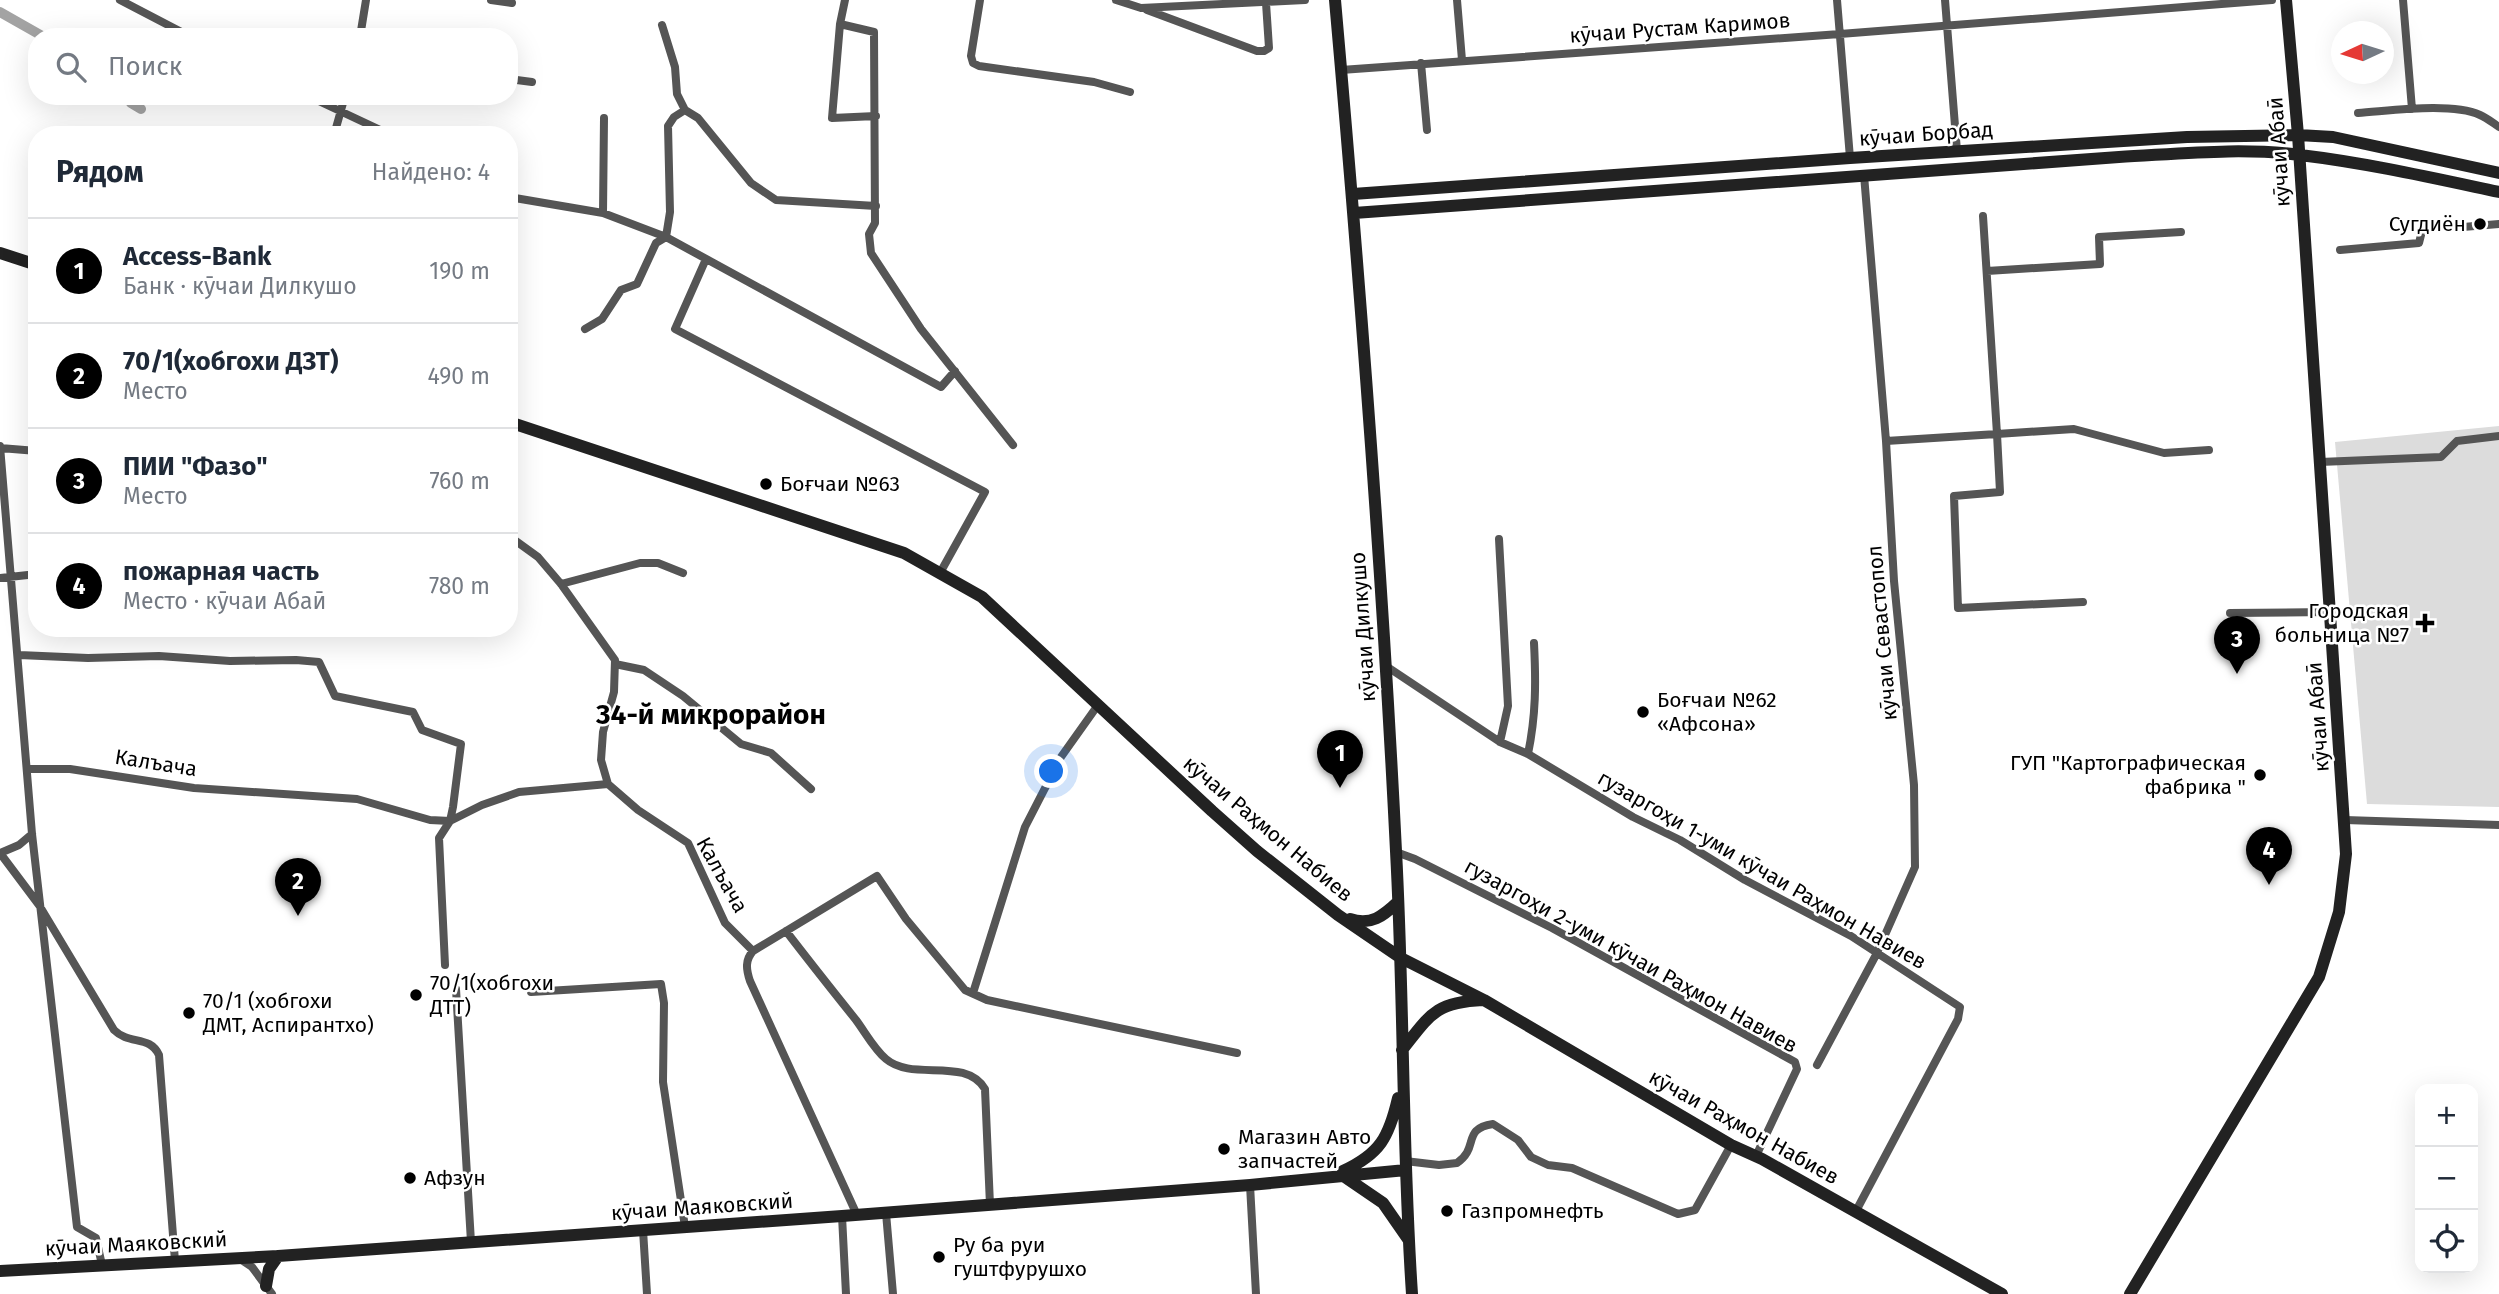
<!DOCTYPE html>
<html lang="ru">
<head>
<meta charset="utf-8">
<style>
	:root { --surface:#fff; --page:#f2f2f3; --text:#1f2937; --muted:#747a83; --line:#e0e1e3; --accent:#000 }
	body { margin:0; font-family:"Fira Sans",sans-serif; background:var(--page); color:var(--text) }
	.controls { position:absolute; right:21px; bottom:21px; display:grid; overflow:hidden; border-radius:14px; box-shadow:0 7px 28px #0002 }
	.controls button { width:63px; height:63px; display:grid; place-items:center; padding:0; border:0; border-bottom:2px solid var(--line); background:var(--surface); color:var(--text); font:35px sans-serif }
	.compass { position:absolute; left:2331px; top:21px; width:63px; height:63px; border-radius:50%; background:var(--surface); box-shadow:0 7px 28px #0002; rotate:266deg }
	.you { position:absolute; left:1052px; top:772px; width:24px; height:24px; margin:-18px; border:5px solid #fff; border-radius:50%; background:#1a73e8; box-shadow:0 0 0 10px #1a73e833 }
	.badge { display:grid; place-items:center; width:46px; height:46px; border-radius:50%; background:var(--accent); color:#fff; font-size:23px; font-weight:700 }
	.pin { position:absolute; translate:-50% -58px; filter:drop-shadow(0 2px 4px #0008) }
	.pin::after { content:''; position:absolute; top:37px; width:24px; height:21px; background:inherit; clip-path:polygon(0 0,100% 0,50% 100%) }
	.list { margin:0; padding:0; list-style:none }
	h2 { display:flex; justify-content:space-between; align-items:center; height:91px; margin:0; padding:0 28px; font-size:30px }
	h2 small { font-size:23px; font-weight:400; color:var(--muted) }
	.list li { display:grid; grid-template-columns:46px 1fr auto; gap:21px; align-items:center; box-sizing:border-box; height:105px; padding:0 28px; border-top:2px solid var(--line) }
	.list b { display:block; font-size:26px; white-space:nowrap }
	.list p { margin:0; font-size:23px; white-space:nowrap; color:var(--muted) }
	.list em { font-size:23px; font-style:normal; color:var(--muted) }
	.icon { flex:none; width:38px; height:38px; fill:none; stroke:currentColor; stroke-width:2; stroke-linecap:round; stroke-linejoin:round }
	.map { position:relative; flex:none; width:2499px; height:1294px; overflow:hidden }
	.search { position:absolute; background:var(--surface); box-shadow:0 7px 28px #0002; left:28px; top:28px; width:490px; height:77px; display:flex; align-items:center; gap:18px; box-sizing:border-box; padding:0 24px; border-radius:28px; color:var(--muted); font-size:26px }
	.panel { position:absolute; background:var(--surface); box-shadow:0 7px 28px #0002; left:28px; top:126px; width:490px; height:511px; border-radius:28px }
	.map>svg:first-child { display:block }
	.green { fill:#dcdcdc }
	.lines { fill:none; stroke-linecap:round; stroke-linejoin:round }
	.canal { stroke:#a3a3a3; stroke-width:10 }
	.street { stroke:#555; stroke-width:8 }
	.secondary { stroke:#222; stroke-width:12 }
	.poi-dot { fill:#000; stroke:#fff; stroke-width:2.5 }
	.labels { text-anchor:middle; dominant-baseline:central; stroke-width:5; stroke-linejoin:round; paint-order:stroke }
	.street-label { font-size:21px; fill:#000; stroke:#fff }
	.poi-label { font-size:21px; fill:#000; stroke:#fff; text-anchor:start }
	.district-label { font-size:28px; font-weight:bold; fill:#000; stroke:#fff }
</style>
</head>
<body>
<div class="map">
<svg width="2499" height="1294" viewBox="0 0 2499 1294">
	<rect width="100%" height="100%" fill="#fff"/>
	<path class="green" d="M2499,426V807L2367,804L2335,442Z"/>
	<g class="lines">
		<path class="canal" d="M0,12L44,37
			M127,96L131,103L141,109"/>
		<path class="street" d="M120,0L191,37
			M491,0L512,3
			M845,0L840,24L832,118L876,116
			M980,0L971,56L973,63L979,66L1094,82L1130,92
			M1116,0L1141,8L1305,0
			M1457,0L1462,60
			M1837,0L1850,158
			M1945,0L1957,151
			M2403,0L2412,109
			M1147,10L1257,51H1264L1269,48L1266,3
			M840,24L874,32L875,223L869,234L871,253L921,329L1013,445
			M662,25L675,67L677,94L685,110L698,118L751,183L776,200L876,206
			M360,37L366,0
			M1421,63L1427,130
			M1341,70L1840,34L2272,0
			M509,79L532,82
			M308,96L391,135
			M2358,113C2390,111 2451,102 2480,115C2487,118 2493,123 2499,127
			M334,135L345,96
			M509,197L603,213L666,237L941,387L955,371
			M603,213L604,118
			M2340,250L2419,243L2424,223L2463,227L2499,224
			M706,259L675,329L985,492L940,573
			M1987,271L2100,264L2099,237L2181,232
			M585,329L602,319L621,290L637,284L656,243L666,237L670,212L668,126L674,117L685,110
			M1886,441L1997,434L1983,216
			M0,446L32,834L77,1227L96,1238L102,1265
			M0,448L37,451
			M2320,462L2441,457L2457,441L2499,436
			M509,536L538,557L561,584L615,660L614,692L603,732L601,760L608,784
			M1499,539L1508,706L1500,742
			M0,578L37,574
			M561,584L640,563H658L683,573
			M2083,602L1958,608L1954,496L2000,492L1997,434L2074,429L2164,453L2209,450
			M2230,613L2330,612
			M19,655L88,658L159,656L230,661L296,660L319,662L335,696L413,712L422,730L461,744L453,807L450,821L439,838L445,965
			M615,664L644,670L683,696L741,744L771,753L811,789
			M1386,666L1500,742L1528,754L1633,817L1680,840L1745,880L1851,936L1960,1007L1958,1019L1856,1211
			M1528,754C1536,715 1536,683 1534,643
			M28,769H70L194,788L357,799L430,820L450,821L482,805L519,792L608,784L638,810L688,843L725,923L753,951L877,876L906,919L965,990L987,1000L1237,1053
			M2345,820L2499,825
			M1396,852L1415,859L1552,928L1795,1062L1797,1069L1756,1156
			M0,853L39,905L114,1030C129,1045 150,1035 159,1055L175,1261
			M0,853L19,845L32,834
			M786,931C809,961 832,990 856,1020C865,1032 874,1049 886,1059C913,1082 965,1056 985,1089L990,1205
			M753,951C745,960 746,969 750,981L857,1215
			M456,989L471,1242
			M531,992L661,984L664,1003L663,1082L685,1227
			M973,993L1025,827L1061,757L1098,705
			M1817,1065L1877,953L1915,867L1914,785L1894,581L1886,441L1864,175
			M1405,1161L1439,1165L1457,1163C1480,1147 1461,1129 1493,1124L1518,1140L1531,1157L1548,1165L1572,1168L1678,1214L1695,1210L1731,1145
			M1250,1185L1256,1294
			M886,1213L893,1294
			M842,1216L846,1294
			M643,1230L647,1294
			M240,1259L252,1267L272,1294"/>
		<path class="secondary" d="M1335,0C1360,283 1382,567 1396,851C1404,999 1402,1147 1412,1294
			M1353,194L1850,158L2187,137L2298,135L2333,137L2499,173
			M1354,213L2119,157C2178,154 2241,147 2300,155C2367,163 2433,178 2499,192
			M0,253L37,265
			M509,422L904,553L982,597L1212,811L1257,851L1338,915L1401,958L1484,1000L1731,1145L1762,1159L2002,1294
			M1350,919C1371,926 1383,916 1398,902
			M1402,1050C1430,1015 1435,1002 1483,1000
			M1343,1171C1380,1154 1389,1137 1398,1098
			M1342,1175L1383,1203L1408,1239
			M0,1271L278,1256L842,1216L1250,1185L1406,1170
			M266,1286L269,1269L278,1256
			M2130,1294L2319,977L2339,912L2346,854L2298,135L2286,0"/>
	</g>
	<g class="poi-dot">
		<circle cx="2480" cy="224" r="7"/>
		<circle cx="766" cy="484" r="7"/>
		<path d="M2421.5 612.5h7v7h7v7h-7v7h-7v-7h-7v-7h7z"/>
		<circle cx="1643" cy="712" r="7"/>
		<circle cx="2260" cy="775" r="7"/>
		<circle cx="416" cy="995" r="7"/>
		<circle cx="189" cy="1013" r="7"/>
		<circle cx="1224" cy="1149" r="7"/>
		<circle cx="410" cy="1178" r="7"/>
		<circle cx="1447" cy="1211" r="7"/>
		<circle cx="939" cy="1257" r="7"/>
	</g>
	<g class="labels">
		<g class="street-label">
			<text transform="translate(1680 28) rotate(-4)">кӯчаи Рустам Каримов</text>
			<text transform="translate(1926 134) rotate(-4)">кӯчаи Борбад</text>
			<text transform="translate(2279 152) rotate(-94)">кӯчаи Абаӣ</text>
			<text transform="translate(1363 627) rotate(-94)">кӯчаи Дилкушо</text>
			<text transform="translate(1882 633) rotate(-95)">кӯчаи Севастопол</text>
			<text transform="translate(2318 717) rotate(-94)">кӯчаи Абаӣ</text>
			<text transform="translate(156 763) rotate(9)">Калъача</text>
			<text transform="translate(1268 829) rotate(40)">кӯчаи Раҳмон Набиев</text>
			<text transform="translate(1762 870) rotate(30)">гузаргоҳи 1-уми кӯчаи Раҳмон Навиев</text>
			<text transform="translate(722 875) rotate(61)">Калъача</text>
			<text transform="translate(1631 956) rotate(29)">гузаргоҳи 2-уми кӯчаи Раҳмон Навиев</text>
			<text transform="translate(1744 1127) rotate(29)">кӯчаи Раҳмон Набиев</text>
			<text transform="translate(702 1207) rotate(-4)">кӯчаи Маяковский</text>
			<text transform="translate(136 1244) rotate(-3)">кӯчаи Маяковский</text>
		</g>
		<g class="poi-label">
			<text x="2466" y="224" text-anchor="end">Сугдиён</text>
			<text x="780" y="484">Боғчаи №63</text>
			<text x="2409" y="611" text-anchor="end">Городская<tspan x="2409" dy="24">больница №7</tspan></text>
			<text x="1657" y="700">Боғчаи №62<tspan x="1657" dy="24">«Афсона»</tspan></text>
			<text x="2246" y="763" text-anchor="end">ГУП "Картографическая<tspan x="2246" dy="24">фабрика "</tspan></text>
			<text x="430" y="983">70/1(хобгохи<tspan x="430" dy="24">ДТТ)</tspan></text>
			<text x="203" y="1001">70/1 (хобгохи<tspan x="203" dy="24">ДМТ, Аспирантхо)</tspan></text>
			<text x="1238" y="1137">Магазин Авто<tspan x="1238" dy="24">запчастей</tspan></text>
			<text x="424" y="1178">Афзун</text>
			<text x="1461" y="1211">Газпромнефть</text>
			<text x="953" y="1245">Ру ба руи<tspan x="953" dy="24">гуштфурушхо</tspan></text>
		</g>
		<g class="district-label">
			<text x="711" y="714">34-й микрорайон</text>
		</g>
	</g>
</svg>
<div class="controls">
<button>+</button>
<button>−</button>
<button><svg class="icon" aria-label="locate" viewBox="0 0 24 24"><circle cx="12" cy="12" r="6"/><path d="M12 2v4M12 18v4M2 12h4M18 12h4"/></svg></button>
</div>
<svg class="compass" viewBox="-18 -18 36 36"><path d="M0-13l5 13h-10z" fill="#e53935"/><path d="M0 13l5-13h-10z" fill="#747a83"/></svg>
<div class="you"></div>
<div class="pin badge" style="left:1340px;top:788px">1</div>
<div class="pin badge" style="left:298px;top:916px">2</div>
<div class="pin badge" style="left:2237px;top:674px">3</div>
<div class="pin badge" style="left:2269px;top:885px">4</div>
<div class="search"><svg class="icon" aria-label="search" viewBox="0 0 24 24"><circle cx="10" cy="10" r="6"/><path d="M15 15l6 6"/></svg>Поиск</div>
<section class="panel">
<h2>Рядом<small>Найдено: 4</small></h2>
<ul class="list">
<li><span class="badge">1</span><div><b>Access-Bank</b><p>Банк · кӯчаи Дилкушо</p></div><em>190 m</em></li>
<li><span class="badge">2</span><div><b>70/1(хобгохи ДЗТ)</b><p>Место</p></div><em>490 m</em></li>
<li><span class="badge">3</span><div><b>ПИИ &quot;Фазо&quot;</b><p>Место</p></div><em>760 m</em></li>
<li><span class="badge">4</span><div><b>пожарная часть</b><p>Место · кӯчаи Абаӣ</p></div><em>780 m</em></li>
</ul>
</section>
</div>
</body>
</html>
